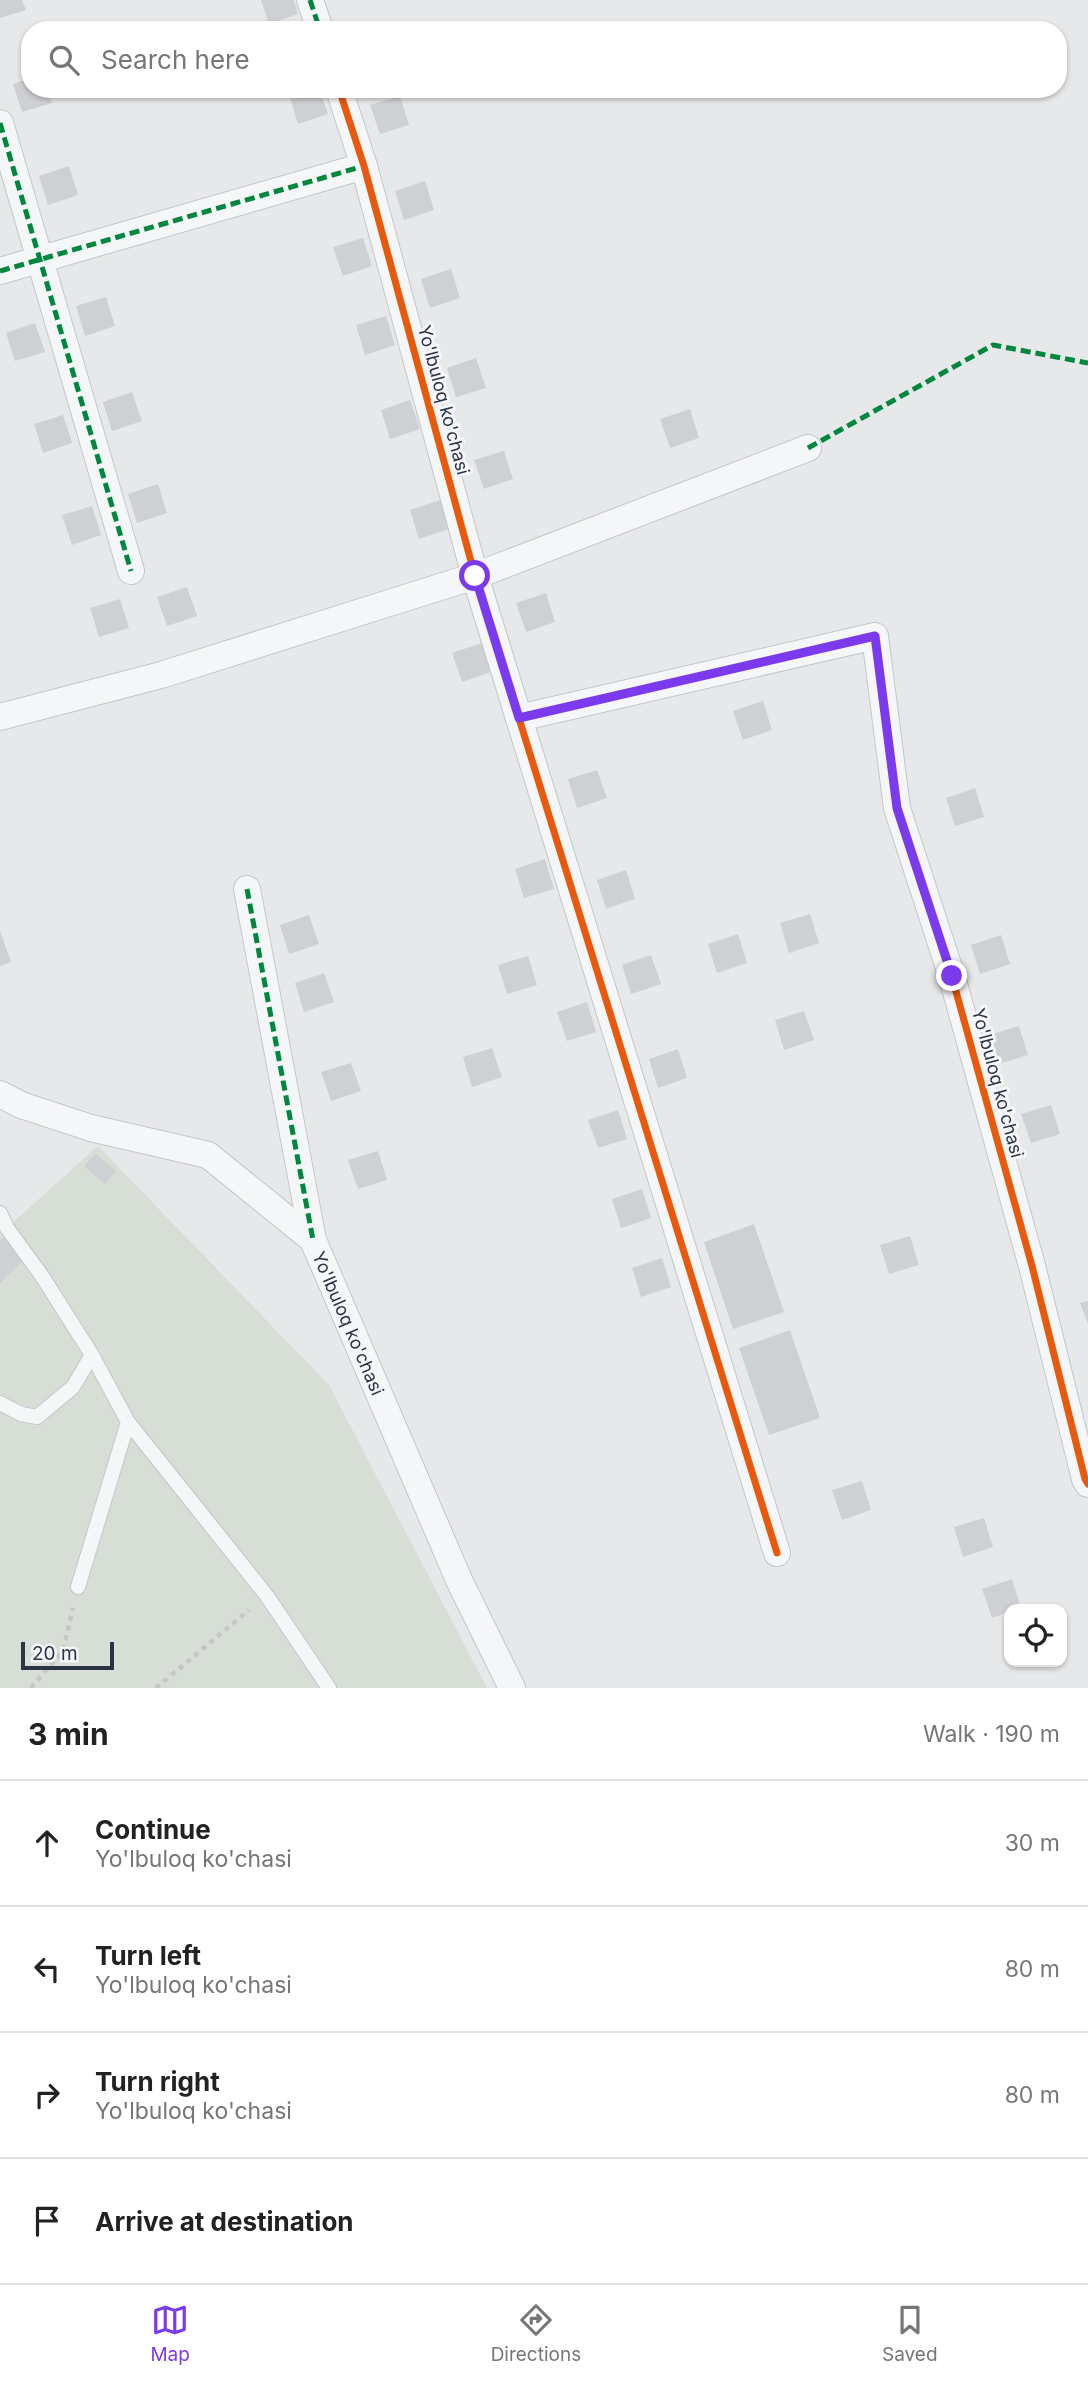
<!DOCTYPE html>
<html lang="en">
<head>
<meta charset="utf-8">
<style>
	:root { --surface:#fff; --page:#f6f6f6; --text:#222; --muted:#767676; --line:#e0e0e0; --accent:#7c3aed }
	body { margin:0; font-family:Inter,sans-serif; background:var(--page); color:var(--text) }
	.controls { position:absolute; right:21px; bottom:21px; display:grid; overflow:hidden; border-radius:14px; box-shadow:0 2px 5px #0004 }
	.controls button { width:63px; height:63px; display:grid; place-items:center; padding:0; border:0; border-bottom:2px solid var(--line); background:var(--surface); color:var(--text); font:35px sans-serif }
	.scale { position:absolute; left:21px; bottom:18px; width:93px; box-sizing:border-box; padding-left:7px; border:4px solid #2b3445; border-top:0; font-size:19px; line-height:24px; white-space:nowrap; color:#2b3445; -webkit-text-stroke:5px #f4f6f9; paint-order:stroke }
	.stop { position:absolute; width:21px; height:21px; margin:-16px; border:5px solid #7c3aed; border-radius:50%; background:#fff }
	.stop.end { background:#7c3aed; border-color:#fff; box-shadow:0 2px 7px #0008 }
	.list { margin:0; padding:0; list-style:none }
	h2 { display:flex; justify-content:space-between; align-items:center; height:91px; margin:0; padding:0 28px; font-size:30px }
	h2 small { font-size:23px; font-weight:400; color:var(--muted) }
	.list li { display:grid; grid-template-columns:46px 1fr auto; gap:21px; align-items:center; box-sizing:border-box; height:126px; padding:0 28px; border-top:2px solid var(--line) }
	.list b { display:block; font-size:26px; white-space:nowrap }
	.list p { margin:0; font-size:23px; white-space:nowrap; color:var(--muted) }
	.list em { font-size:23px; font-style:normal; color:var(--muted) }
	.icon { flex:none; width:38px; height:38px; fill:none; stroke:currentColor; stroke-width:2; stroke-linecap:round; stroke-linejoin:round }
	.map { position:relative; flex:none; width:1088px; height:1688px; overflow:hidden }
	.search { position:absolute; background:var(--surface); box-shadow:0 2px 5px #0004; left:21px; right:21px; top:21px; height:77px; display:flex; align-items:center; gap:18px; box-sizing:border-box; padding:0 24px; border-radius:28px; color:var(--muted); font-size:26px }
	.sheet { height:595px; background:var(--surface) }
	nav { display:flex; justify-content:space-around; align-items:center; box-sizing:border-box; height:98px; border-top:2px solid var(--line); background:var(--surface); font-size:19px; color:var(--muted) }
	nav a { display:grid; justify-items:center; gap:4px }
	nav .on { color:var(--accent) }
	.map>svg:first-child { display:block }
	.green { fill:#d6ded6 }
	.building { fill:#ced0d3 }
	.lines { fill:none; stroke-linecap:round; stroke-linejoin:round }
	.lane-casing { stroke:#c4c6c8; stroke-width:16 }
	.street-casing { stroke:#c4c6c8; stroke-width:28 }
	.path { stroke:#c5c6ca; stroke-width:4.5; stroke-dasharray:5 5; stroke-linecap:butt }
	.lane { stroke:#f5f6f7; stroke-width:14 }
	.street { stroke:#f5f6f7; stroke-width:26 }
	.quiet { stroke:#00873e; stroke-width:5; stroke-dasharray:10 5; stroke-linecap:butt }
	.cycleway-casing { stroke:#f4f6f9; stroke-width:11 }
	.cycleway { stroke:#e8590c; stroke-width:7 }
	.route { stroke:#7c3aed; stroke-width:9 }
	.labels { text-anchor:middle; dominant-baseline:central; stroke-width:6; stroke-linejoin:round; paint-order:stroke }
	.street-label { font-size:18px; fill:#2b3445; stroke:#f4f6f9 }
</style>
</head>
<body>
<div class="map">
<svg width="1088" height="1688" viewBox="0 0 1088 1688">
	<rect width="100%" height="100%" fill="#e6e8ea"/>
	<path class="green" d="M98,1146L329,1385L487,1688H0V1234Z"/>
	<path class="building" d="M0,0H22L26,10L0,18Z
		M261,0H294L298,14L269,24Z
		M30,78V89H47L52,103L22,112L13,84Z
		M305,89H319L328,114L298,124L289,95Z
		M400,96L409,125L380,134L370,105Z
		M69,166L78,195L48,205L39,176Z
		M425,181L434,210L404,220L395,191Z
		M363,238L372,266L343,276L333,247Z
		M451,269L460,298L430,308L421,279Z
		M106,297L115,326L85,336L76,306Z
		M386,316L395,345L365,355L356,325Z
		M35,323L45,352L15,361L6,333Z
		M476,358L486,388L456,397L447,368Z
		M132,392L142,421L112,431L103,402Z
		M410,400L420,429L390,439L381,410Z
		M690,409L699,438L670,448L660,419Z
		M63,415L72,443L43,453L34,424Z
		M504,451L513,479L484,489L474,460Z
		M158,484L167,513L137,523L128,494Z
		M440,500L449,529L419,539L410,510Z
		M92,506L101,535L72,545L62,515Z
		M187,587L197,616L167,626L157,597Z
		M546,593L555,622L526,632L516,603Z
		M120,599L129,628L99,637L90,608Z
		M482,643L491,672L462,682L452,653Z
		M763,701L772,730L743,740L733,711Z
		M597,770L607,798L577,808L568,779Z
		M975,788L984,817L955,826L946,798Z
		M545,859L554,889L524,898L515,869Z
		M626,870L635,899L606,909L597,880Z
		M810,914L819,943L789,953L780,923Z
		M309,915L319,944L289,954L280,925Z
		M0,931L11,962L0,966Z
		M738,934L747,963L717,973L708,944Z
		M1001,935L1010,964L980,974L971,945Z
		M651,955L661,984L631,994L622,965Z
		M528,956L537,985L507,994L498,965Z
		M324,973L334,1002L304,1012L295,983Z
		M587,1002L596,1032L567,1041L557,1012Z
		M804,1011L814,1040L784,1050L775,1020Z
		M1019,1026L1028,1055L998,1064L989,1035Z
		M492,1048L502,1077L472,1087L463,1057Z
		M678,1049L687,1078L658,1088L649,1059Z
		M351,1063L361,1091L331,1101L321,1072Z
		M1051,1105L1060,1134L1031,1143L1021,1114Z
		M618,1110L627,1139L598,1148L588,1120Z
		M378,1151L387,1180L358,1189L348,1160Z
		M96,1154L116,1171L105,1184L84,1166Z
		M642,1189L651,1218L621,1228L612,1199Z
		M754,1224L784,1312L733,1329L704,1242Z
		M910,1236L919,1265L889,1274L880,1245Z
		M5,1237L24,1260L0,1283V1241Z
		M662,1258L671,1287L641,1297L632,1268Z
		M1088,1301V1324L1080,1303Z
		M790,1330L820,1418L769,1435L739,1348Z
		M862,1481L871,1510L842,1520L832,1490Z
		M984,1518L993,1547L963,1557L954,1527Z
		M1012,1579L1021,1608L1009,1609V1612L992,1618L982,1589Z"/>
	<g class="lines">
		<defs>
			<path id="lane" d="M0,1213L7,1228L42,1276L92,1355L128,1422L267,1596L329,1688
				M0,1403L21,1414L37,1417L73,1387L92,1355
				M78,1587L128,1422"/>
			<g id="street">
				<path d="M310,0L320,30"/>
				<path d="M339,89L364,166L475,576L777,1553"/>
				<path d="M0,123L131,571"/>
				<path d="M0,271L364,166"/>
				<path d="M0,717L161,675L475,576L808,448"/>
				<path d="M519,718L875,636L897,808L952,977L1032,1266L1085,1479L1088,1484"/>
				<path d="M247,889L313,1240"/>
				<path id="s1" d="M0,1094L21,1105L91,1128L208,1155L313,1240L459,1580L512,1688"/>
			</g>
		</defs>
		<use href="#lane" class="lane-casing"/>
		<use href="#street" class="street-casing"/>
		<path class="path" d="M31,1688L63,1651L73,1608
			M156,1688L249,1610"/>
		<use href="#lane" class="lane"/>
		<use href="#street" class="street"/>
		<path class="quiet" d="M310,0L320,30
			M0,123L131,571
			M0,271L364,166
			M808,448L993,345L1088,363
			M247,889L313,1240"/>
		<defs>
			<path id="cycleway" d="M339,89L364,166L475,576L777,1553
				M519,718L875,636L897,808L952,977L1032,1266L1085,1479L1088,1484"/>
		</defs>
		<use href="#cycleway" class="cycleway-casing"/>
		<use href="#cycleway" class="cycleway"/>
	</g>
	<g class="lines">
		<path class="route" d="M475,576L519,718L875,636L897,808L952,976"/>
	</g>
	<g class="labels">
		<g class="street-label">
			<text transform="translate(444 400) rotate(75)">Yo'lbuloq ko'chasi</text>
			<text transform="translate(998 1083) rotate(75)">Yo'lbuloq ko'chasi</text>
			<text stroke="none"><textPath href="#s1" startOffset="443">Yo'lbuloq ko'chasi</textPath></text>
		</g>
	</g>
</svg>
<div class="controls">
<button><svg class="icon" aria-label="locate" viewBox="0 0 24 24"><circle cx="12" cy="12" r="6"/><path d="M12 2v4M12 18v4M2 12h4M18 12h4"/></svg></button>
</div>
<div class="scale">20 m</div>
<div class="stop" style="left:475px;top:576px"></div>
<div class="stop end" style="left:952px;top:976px"></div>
<div class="search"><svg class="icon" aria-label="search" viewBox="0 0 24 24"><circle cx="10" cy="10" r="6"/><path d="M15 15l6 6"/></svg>Search here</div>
</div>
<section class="sheet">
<h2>3 min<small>Walk · 190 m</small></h2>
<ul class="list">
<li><svg class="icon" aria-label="ahead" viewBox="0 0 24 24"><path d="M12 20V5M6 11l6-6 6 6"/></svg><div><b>Continue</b><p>Yo'lbuloq ko'chasi</p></div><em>30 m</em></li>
<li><svg class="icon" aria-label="left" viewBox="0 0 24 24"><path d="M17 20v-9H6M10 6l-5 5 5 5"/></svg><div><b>Turn left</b><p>Yo'lbuloq ko'chasi</p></div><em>80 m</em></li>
<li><svg class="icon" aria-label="right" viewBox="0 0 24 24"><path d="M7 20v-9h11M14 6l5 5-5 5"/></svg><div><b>Turn right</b><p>Yo'lbuloq ko'chasi</p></div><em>80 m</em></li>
<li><svg class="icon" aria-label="arrive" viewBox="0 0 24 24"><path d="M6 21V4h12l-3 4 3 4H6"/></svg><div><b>Arrive at destination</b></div></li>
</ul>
</section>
<nav>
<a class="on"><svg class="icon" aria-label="map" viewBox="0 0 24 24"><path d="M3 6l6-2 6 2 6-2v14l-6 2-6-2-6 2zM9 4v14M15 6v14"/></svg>Map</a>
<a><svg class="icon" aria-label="directions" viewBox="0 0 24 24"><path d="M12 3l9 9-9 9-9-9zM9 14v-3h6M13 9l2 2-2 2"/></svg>Directions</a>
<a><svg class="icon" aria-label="saved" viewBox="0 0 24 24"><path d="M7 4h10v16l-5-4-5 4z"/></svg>Saved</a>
</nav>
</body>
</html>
